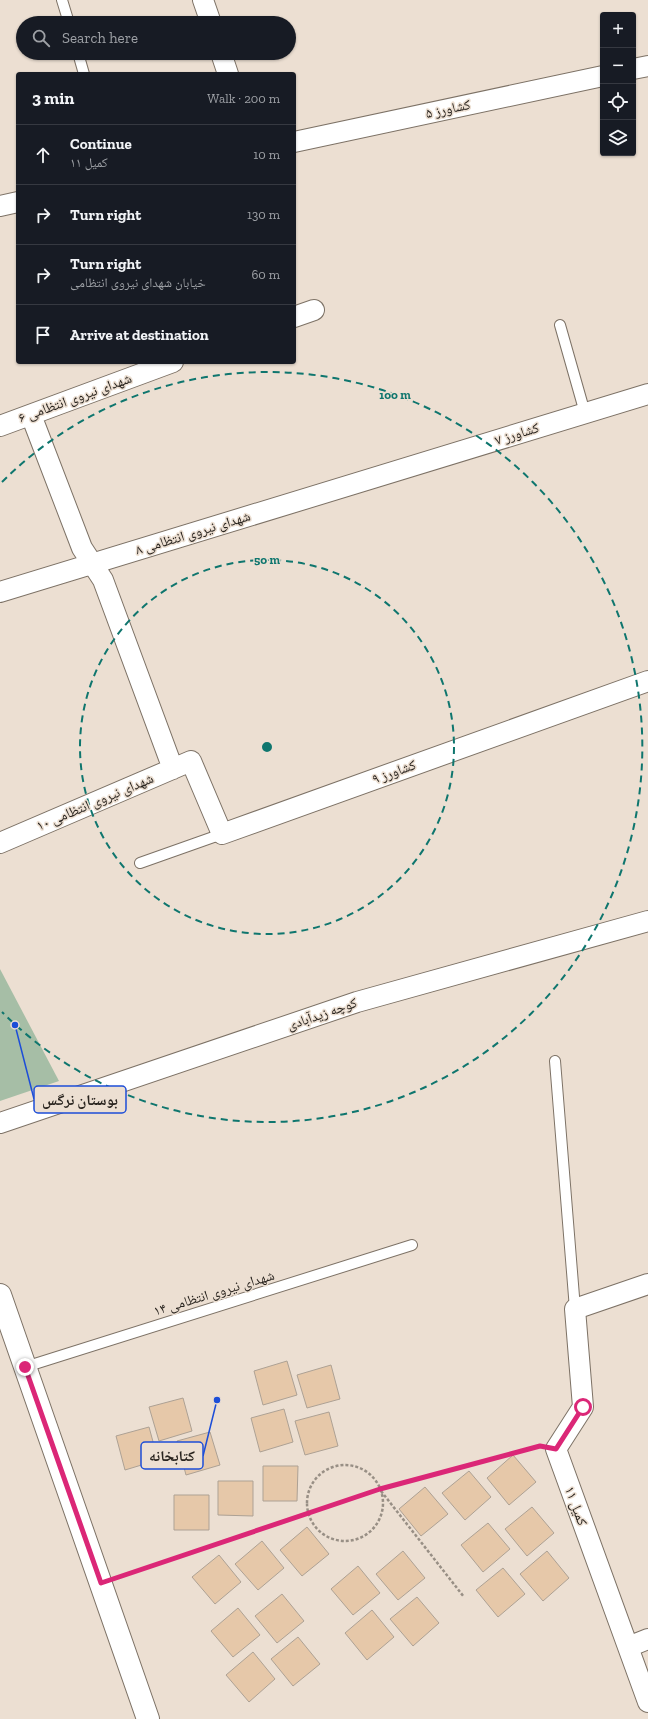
<!DOCTYPE html>
<html lang="en">
<head>
<meta charset="utf-8">
<style>
	:root { --surface:#171b24; --page:#20242c; --text:#f1f3f6; --muted:#9ea1a6; --line:#363941 }
	body { margin:0; font-family:"Zilla Slab","Noto Naskh Arabic",serif; background:var(--page); color:var(--text) }
	.controls { position:absolute; right:12px; top:12px; display:grid; overflow:hidden; border-radius:4px; box-shadow:0 1px 3px #0004 }
	.controls button { width:36px; height:36px; display:grid; place-items:center; padding:0; border:0; border-bottom:1px solid var(--line); background:var(--surface); color:var(--text); font:20px sans-serif }
	.stop { position:absolute; width:12px; height:12px; margin:-9px; border:3px solid #db2777; border-radius:50%; background:#fff }
	.stop.end { background:#db2777; border-color:#fff; box-shadow:0 1px 4px #0008 }
	.list { margin:0; padding:0; list-style:none }
	h2 { display:flex; justify-content:space-between; align-items:center; height:52px; margin:0; padding:0 16px; font-size:17px }
	h2 small { font-size:13px; font-weight:400; color:var(--muted) }
	.list li { display:grid; grid-template-columns:26px 1fr auto; gap:12px; align-items:center; box-sizing:border-box; height:60px; padding:0 16px; border-top:1px solid var(--line) }
	.list b { display:block; font-size:15px; white-space:nowrap }
	.list p { margin:0; font-size:13px; white-space:nowrap; color:var(--muted) }
	.list em { font-size:13px; font-style:normal; color:var(--muted) }
	.icon { flex:none; width:22px; height:22px; fill:none; stroke:currentColor; stroke-width:2; stroke-linecap:round; stroke-linejoin:round }
	.map { position:relative; flex:none; width:648px; height:1719px; overflow:hidden }
	.search { position:absolute; background:var(--surface); box-shadow:0 1px 3px #0004; left:16px; top:16px; width:280px; height:44px; display:flex; align-items:center; gap:10px; box-sizing:border-box; padding:0 14px; border-radius:22px; color:var(--muted); font-size:15px }
	.panel { position:absolute; background:var(--surface); box-shadow:0 1px 3px #0004; left:16px; top:72px; width:280px; height:292px; border-radius:4px }
	.map>svg:first-child { display:block }
	.green { fill:#a6bea6 }
	.building { fill:#e6c8a9; stroke:#ada194 }
	.lines { fill:none; stroke-linecap:round; stroke-linejoin:round }
	.lane-casing { stroke:#7d7266; stroke-width:12 }
	.street-casing { stroke:#7d7266; stroke-width:22 }
	.secondary-casing { stroke:#7d7266; stroke-width:24 }
	.path { stroke:#988f85; stroke-width:2.5; stroke-dasharray:3 2; stroke-linecap:butt }
	.lane { stroke:#fff; stroke-width:10 }
	.street { stroke:#fff; stroke-width:20 }
	.secondary { stroke:#fff; stroke-width:22 }
	.route { stroke:#db2777; stroke-width:5 }
	.ring { fill:none; stroke:#0f766e; stroke-width:2; stroke-dasharray:7 5 }
	.labels { text-anchor:middle; dominant-baseline:central; stroke-width:3; stroke-linejoin:round; paint-order:stroke }
	.street-label { font-size:14px; fill:#29241f; stroke:#ecdfd2 }
	.centre { fill:#0f766e; stroke:#ecdfd2; stroke-width:2 }
	.ring-label { font-size:12px; text-anchor:middle; font-weight:bold; fill:#0f766e; stroke:#ecdfd2; stroke-width:3; stroke-linejoin:round; paint-order:stroke }
	.leader { fill:none; stroke:#1d4ed8; stroke-width:1.5 }
	.callout-dot { fill:#1d4ed8; stroke:#ecdfd2; stroke-width:1.5 }
	.callout { fill:#ecdfd2; stroke:#1d4ed8; stroke-width:1.5 }
	.callout-label { font-size:15px; text-anchor:middle; font-weight:bold; fill:#29241f }
</style>
</head>
<body>
<div class="map">
<svg width="648" height="1719" viewBox="0 0 648 1719">
	<rect width="100%" height="100%" fill="#ecdfd2"/>
	<path class="green" d="M0,969L59,1081L0,1101Z"/>
	<path class="building" d="M287,1361L297,1395L263,1405L254,1371Z
		M331,1365L340,1399L307,1408L297,1375Z
		M183,1398L192,1431L159,1441L149,1407Z
		M284,1409L293,1442L260,1452L251,1418Z
		M329,1412L338,1446L305,1455L295,1421Z
		M149,1427L158,1460L125,1470L116,1436Z
		M210,1432L220,1465L186,1475L177,1441Z
		M513,1455L536,1482L509,1505L487,1478Z
		M263,1466H298L297,1501H263Z
		M469,1471L491,1497L465,1520L442,1493Z
		M218,1481H253V1516L218,1515Z
		M425,1487L448,1514L421,1536L399,1509Z
		M174,1495H209V1530H174Z
		M532,1507L554,1533L527,1556L505,1529Z
		M488,1523L510,1549L483,1572L461,1545Z
		M307,1527L329,1554L302,1576L280,1550Z
		M262,1541L284,1568L258,1590L235,1564Z
		M403,1551L425,1578L398,1600L376,1574Z
		M547,1551L569,1578L543,1601L520,1574Z
		M219,1555L241,1582L215,1604L192,1577Z
		M358,1566L380,1593L353,1615L331,1589Z
		M503,1568L525,1594L498,1617L476,1590Z
		M282,1594L304,1621L277,1643L255,1616Z
		M417,1597L439,1623L413,1646L390,1619Z
		M238,1608L260,1635L233,1657L211,1631Z
		M372,1610L394,1637L367,1660L345,1633Z
		M298,1637L320,1664L293,1686L271,1659Z
		M253,1652L275,1679L249,1702L226,1675Z"/>
	<g class="lines">
		<defs>
			<path id="lane" d="M62,0L69,23
				M78,53L84,74
				M560,325L585,413
				M140,863L222,834
				M555,1061L575,1309
				M25,1367L412,1245"/>
			<path id="street" d="M203,0L211,23
				M221,53L228,74
				M633,69L648,66
				M294,142L603,76
				M0,206L18,202
				M294,317L314,310
				M31,415L82,548L103,580L173,769
				M0,426L173,362
				M0,592L648,394
				M0,843L191,761L222,834L648,681
				M0,1123L357,1002L648,921
				M648,1284L575,1309L583,1407L556,1449L648,1702
				M628,1647L648,1639"/>
			<path id="secondary" d="M0,1295L148,1719"/>
		</defs>
		<use href="#lane" class="lane-casing"/>
		<use href="#street" class="street-casing"/>
		<use href="#secondary" class="secondary-casing"/>
		<path class="path" d="M307 1503a38 38 0 1 1 76 0a38 38 0 1 1-76 0Z
			M381,1491L464,1597
			M122,1576L380,1489L533,1448"/>
		<use href="#lane" class="lane"/>
		<use href="#street" class="street"/>
		<use href="#secondary" class="secondary"/>
	</g>
	<g class="lines">
		<path class="route" d="M25,1367L101,1583L380,1489L540,1446L556,1449L583,1407"/>
	</g>
	<g class="ring">
		<circle cx="267" cy="747" r="187"/>
		<path d="M2 482A375 375 0 1 1 2 1012"/>
	</g>
	<g class="labels">
		<g class="street-label">
			<text transform="translate(448 109) rotate(-12)">کشاورز ۵</text>
			<text transform="translate(75 398) rotate(-20)">شهدای نیروی انتظامی ۶</text>
			<text transform="translate(517 434) rotate(-17)">کشاورز ۷</text>
			<text transform="translate(193 533) rotate(-17)">شهدای نیروی انتظامی ۸</text>
			<text transform="translate(394 772) rotate(-20)">کشاورز ۹</text>
			<text transform="translate(95 802) rotate(-23)">شهدای نیروی انتظامی ۱۰</text>
			<text transform="translate(322 1014) rotate(-19)">کوچه زیدآبادی</text>
			<text transform="translate(214 1293) rotate(-17)">شهدای نیروی انتظامی ۱۴</text>
			<text transform="translate(576 1506) rotate(70)">کمیل ۱۱</text>
		</g>
	</g>
	<circle cx="267" cy="747" r="6" class="centre"/>
	<g class="ring-label">
		<text x="395" y="399">100 m</text>
		<text x="267" y="564">50 m</text>
	</g>
	<path class="leader" d="M15 1025L34 1099M217 1400L203 1456"/>
	<g class="callout-dot">
		<circle cx="15" cy="1025" r="4"/>
		<circle cx="217" cy="1400" r="4"/>
	</g>
	<g class="callout">
		<rect x="34" y="1086" width="92" height="27" rx="4"/>
		<rect x="141" y="1442" width="62" height="27" rx="4"/>
	</g>
	<g class="callout-label">
		<text x="80" y="1105">بوستان نرگس</text>
		<text x="172" y="1461">کتابخانه</text>
	</g>
</svg>
<div class="controls">
<button>+</button>
<button>−</button>
<button><svg class="icon" aria-label="locate" viewBox="0 0 24 24"><circle cx="12" cy="12" r="6"/><path d="M12 2v4M12 18v4M2 12h4M18 12h4"/></svg></button>
<button><svg class="icon" aria-label="layers" viewBox="0 0 24 24"><path d="M12 4l9 5-9 5-9-5zM3 14l9 5 9-5"/></svg></button>
</div>
<div class="stop" style="left:583px;top:1407px"></div>
<div class="stop end" style="left:25px;top:1367px"></div>
<div class="search"><svg class="icon" aria-label="search" viewBox="0 0 24 24"><circle cx="10" cy="10" r="6"/><path d="M15 15l6 6"/></svg>Search here</div>
<section class="panel">
<h2>3 min<small>Walk · 200 m</small></h2>
<ul class="list">
<li><svg class="icon" aria-label="ahead" viewBox="0 0 24 24"><path d="M12 20V5M6 11l6-6 6 6"/></svg><div><b>Continue</b><p>کمیل ۱۱</p></div><em>10 m</em></li>
<li><svg class="icon" aria-label="right" viewBox="0 0 24 24"><path d="M7 20v-9h11M14 6l5 5-5 5"/></svg><div><b>Turn right</b></div><em>130 m</em></li>
<li><svg class="icon" aria-label="right" viewBox="0 0 24 24"><path d="M7 20v-9h11M14 6l5 5-5 5"/></svg><div><b>Turn right</b><p>خیابان شهدای نیروی انتظامی</p></div><em>60 m</em></li>
<li><svg class="icon" aria-label="arrive" viewBox="0 0 24 24"><path d="M6 21V4h12l-3 4 3 4H6"/></svg><div><b>Arrive at destination</b></div></li>
</ul>
</section>
</div>
</body>
</html>
